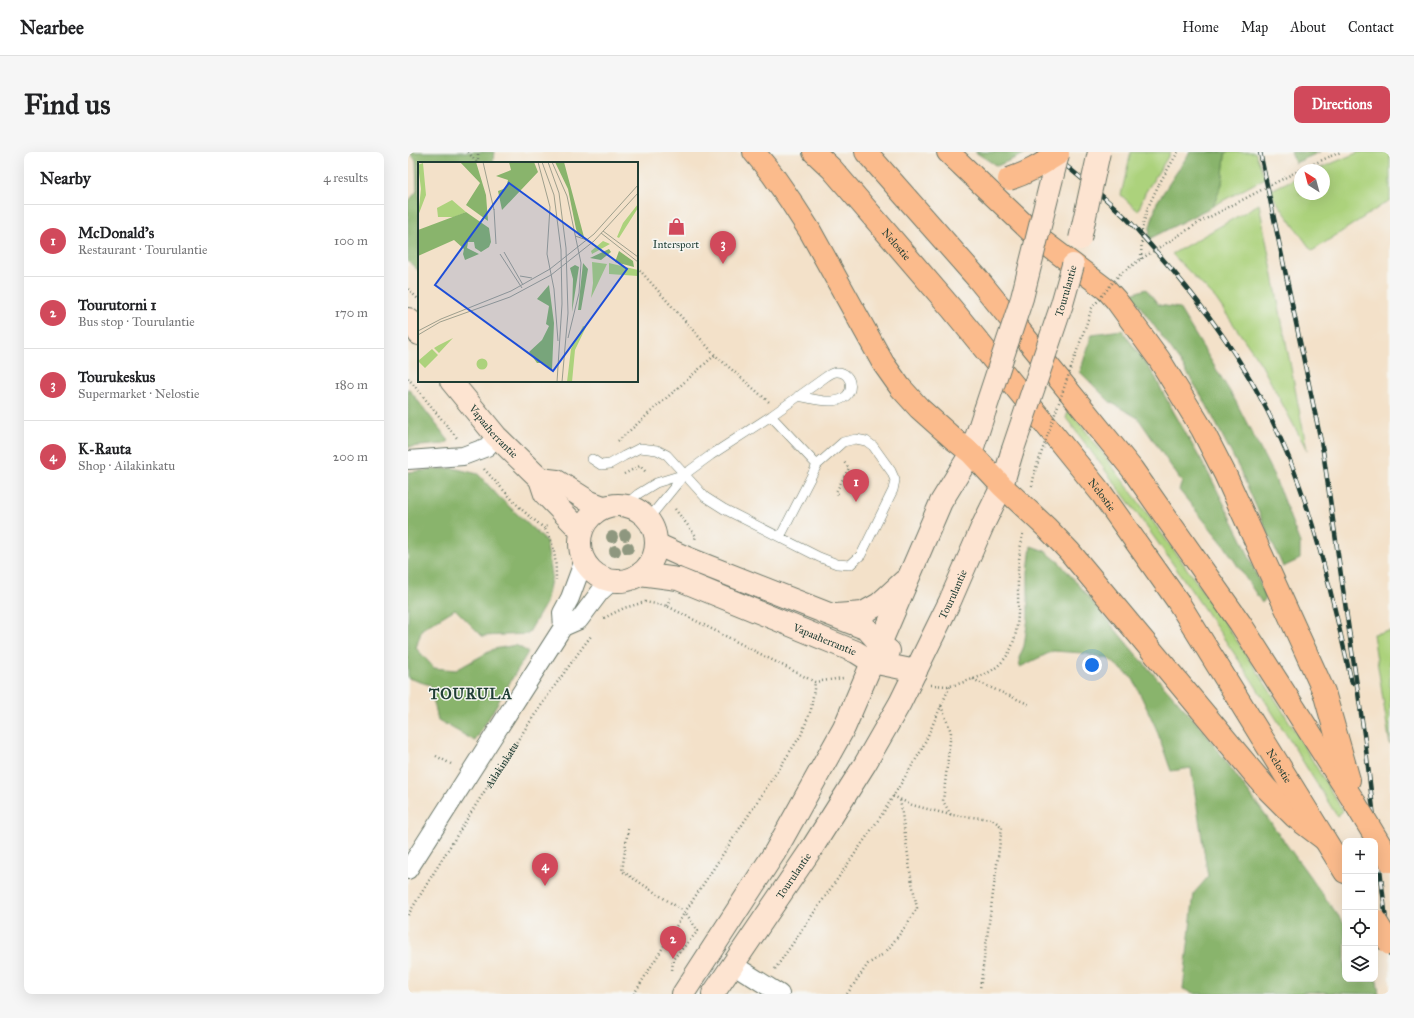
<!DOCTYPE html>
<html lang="en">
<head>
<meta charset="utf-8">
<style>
	:root { --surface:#fff; --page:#f6f6f6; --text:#202124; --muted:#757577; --line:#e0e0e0; --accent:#d1495b }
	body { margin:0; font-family:"IM FELL Great Primer",serif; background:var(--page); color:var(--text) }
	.controls { position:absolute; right:12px; bottom:12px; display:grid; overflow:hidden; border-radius:8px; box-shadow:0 4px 16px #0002 }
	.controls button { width:36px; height:36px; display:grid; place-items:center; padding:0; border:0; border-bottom:1px solid var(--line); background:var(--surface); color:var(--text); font:20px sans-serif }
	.compass { position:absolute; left:886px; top:12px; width:36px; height:36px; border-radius:50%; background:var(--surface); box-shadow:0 4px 16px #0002; rotate:324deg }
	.you { position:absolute; left:684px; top:513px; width:14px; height:14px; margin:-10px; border:3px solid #fff; border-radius:50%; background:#1a73e8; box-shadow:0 0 0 6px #1a73e833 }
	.badge { display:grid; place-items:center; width:26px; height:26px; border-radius:50%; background:var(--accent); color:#fff; font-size:13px; font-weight:700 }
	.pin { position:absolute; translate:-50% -33px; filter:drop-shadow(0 1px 2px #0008) }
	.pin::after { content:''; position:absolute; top:21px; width:14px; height:12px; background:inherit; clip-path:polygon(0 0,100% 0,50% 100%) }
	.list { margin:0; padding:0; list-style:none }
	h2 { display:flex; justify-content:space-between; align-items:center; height:52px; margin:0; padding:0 16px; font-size:17px }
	h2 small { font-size:13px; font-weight:400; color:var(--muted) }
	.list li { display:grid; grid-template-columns:26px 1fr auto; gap:12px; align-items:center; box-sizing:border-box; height:72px; padding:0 16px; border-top:1px solid var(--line) }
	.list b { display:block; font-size:15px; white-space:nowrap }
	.list p { margin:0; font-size:13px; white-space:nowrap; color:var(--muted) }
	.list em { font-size:13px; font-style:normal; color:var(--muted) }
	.icon { flex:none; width:22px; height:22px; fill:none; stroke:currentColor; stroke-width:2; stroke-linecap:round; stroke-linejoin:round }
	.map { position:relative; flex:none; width:982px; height:842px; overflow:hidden; border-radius:8px }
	header { display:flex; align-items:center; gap:24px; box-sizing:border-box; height:56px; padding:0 20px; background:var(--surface); border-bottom:1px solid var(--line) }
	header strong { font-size:19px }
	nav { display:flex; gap:22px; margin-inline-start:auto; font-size:14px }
	.intro { display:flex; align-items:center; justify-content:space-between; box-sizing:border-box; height:96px; padding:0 24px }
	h1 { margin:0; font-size:28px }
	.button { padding:10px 18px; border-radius:8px; background:var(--accent); color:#fff; font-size:14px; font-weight:700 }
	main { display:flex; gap:24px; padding:0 24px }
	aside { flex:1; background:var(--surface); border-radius:8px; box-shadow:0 4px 16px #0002 }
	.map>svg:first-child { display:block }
	.green { fill:#acd27c; stroke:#668858 }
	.forest { fill:#89b46c; stroke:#547850 }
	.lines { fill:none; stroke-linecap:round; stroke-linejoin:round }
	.lane-casing { stroke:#697668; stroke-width:10 }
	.street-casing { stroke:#697668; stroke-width:20 }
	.secondary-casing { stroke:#697668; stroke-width:24 }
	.highway-casing { stroke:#697668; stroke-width:24 }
	.path { stroke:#697668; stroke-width:2.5; stroke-dasharray:1 3; stroke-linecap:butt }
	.lane { stroke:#fff; stroke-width:9 }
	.street { stroke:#fff; stroke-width:18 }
	.secondary { stroke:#fde4d1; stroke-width:22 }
	.highway { stroke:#fbbb8c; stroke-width:22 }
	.rail-casing { stroke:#1f3d34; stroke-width:4.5 }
	.rail { stroke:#f6f6f2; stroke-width:3; stroke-dasharray:9; stroke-linecap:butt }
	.secondary-bridge-casing { stroke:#697668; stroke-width:24; stroke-linecap:butt }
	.highway-bridge-casing { stroke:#697668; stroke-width:24; stroke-linecap:butt }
	.path-bridge { stroke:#697668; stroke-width:2.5; stroke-dasharray:1 3; stroke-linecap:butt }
	.secondary-bridge { stroke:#fde4d1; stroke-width:22 }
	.highway-bridge { stroke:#fbbb8c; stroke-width:22 }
	.tree { fill:#8e977f }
	.labels { text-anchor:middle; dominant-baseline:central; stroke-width:3; stroke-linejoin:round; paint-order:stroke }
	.poi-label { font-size:11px; fill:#1f3d34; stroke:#f6f6f2 }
	.street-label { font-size:11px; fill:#1f3d34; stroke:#f6f6f2 }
	.district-label { font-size:15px; font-weight:bold; letter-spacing:1px; fill:#1f3d34; stroke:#f6f6f2 }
	.inset-road { fill:none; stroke:#9e9f8d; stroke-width:1 }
	.view { fill:#1d4ed8; fill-opacity:0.15; stroke:#1d4ed8; stroke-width:2 }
	.inset-edge { fill:none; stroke:#1f3d34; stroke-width:2 }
</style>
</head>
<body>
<header>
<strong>Nearbee</strong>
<nav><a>Home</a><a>Map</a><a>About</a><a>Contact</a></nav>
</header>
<div class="intro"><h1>Find us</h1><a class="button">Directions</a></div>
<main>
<aside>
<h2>Nearby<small>4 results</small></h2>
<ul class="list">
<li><span class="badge">1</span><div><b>McDonald's</b><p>Restaurant · Tourulantie</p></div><em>100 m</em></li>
<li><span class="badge">2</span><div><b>Tourutorni 1</b><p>Bus stop · Tourulantie</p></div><em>170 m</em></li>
<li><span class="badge">3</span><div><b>Tourukeskus</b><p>Supermarket · Nelostie</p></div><em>180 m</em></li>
<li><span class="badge">4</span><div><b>K-Rauta</b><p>Shop · Ailakinkatu</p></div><em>200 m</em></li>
</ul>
</aside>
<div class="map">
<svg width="982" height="842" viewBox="0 0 982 842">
	<rect width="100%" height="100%" fill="#f6f6f2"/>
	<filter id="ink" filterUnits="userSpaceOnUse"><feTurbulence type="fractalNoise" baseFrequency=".025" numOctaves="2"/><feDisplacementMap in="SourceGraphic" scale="8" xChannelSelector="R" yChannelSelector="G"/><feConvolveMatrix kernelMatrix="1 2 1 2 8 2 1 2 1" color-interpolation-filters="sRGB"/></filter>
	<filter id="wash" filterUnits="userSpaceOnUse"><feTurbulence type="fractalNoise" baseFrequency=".012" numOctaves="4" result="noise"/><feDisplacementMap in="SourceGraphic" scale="16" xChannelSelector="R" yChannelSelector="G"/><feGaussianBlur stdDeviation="0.9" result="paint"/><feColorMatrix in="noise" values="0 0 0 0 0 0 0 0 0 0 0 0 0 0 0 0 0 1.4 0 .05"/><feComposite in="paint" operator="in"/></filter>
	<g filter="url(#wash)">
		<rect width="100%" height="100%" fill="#f3e1c9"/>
		<path class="green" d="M723,0H763L737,41L730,59L713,43Z
			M818,0H847L857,26L805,54L814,32L817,4Z
			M951,0H982V48L904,99L861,39L892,24V42H916V18H908Z
			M851,52L899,298L853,212L808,147L764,102Z
			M661,257C734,353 806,451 871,553C893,588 913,624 935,659L929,664C891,604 855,543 815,485C765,410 712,337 658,266Z
			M982,479V593L965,482Z"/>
		<path class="forest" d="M1,0H86L85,11H11V119L0,109V50L9,39L8,8Z
			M567,0H621L589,14Z
			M782,0H818L817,4L814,32L805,54L741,87L742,75L749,50Z
			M883,0H912L887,11Z
			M738,137L751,153L771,156L827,248L866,324L892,391V407L875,415L832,318L796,248L773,211L723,142Z
			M714,178L748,226L754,239L803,326L835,390L858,446L854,451L816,393L771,338L774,330L730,266L702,250L672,220L684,182Z
			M0,236L41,289L36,292L0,295Z
			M45,316L70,322L91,345L138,389L144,423L138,451L120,482L74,484L47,457L14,477L8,496L26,516L48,518L86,497L108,493L120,500L67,589L30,568L22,533L0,526V320Z
			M623,394L637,399L652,411L726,500L796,579L937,773V827H967V816L971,842L895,840L894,842H788L775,837L786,741L800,725L783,616L763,619L748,576L725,527L701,507L675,501L645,499L612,515L611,506L616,494L620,466V420Z"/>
	</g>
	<g filter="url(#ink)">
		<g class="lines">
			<defs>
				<path id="lane" d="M363,264L409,313
					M184,307L193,313L202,312L216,304L232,296L249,298L259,303L297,345L316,357L411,405L429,412L442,413L453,403L485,338L487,328L483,319L465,294L458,289L448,287L435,290L409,313L372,385
					M217,353L230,342L248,331L277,322
					M242,371L246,360L277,322L303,303L363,264L419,224C421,223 425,220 428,220C445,218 451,248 424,249C413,250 401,246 390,244"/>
				<path id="street" d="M0,308L55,304L79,295L88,284
					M155,475L154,461L162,446L176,408
					M0,718L155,475L171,468L192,440L204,429
					M326,813L372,842"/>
				<g id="secondary">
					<path d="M0,167L4,170L11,182"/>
					<path id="s2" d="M43,229L88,284L132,327L137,342L173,379"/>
					<path d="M132,327L149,329L182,350L195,355"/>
					<circle cx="210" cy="391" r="38"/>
					<path d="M248,392L279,406L459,477L472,492L481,499"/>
					<path id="s3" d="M232,422L270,427L448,500L464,510L508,519"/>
					<path d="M428,463L455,461L471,452L496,429"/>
					<path d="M275,842L367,700L436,576L533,350L563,301L577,258"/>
					<path id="s4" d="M305,842L404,696L457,612L492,551L542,449L575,373L594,334L604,300"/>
				</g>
				<g id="highway">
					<path d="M346,0L364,22L382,48L402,79L475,211L492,235L511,256L548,289L563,301L594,334L639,376L661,399L859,637L887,665L916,687"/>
					<path id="s5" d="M406,0L424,17L544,157L694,342L769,448L937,720"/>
					<path d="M458,0L569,126L724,317L832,471L947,651"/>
					<path d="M540,0L629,85L699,138L708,148L751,207L794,277L817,322L916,540L941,628"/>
				</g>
			</defs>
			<use href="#lane" class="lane-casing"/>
			<use href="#street" class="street-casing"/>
			<use href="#secondary" class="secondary-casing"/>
			<use href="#highway" class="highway-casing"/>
			<g class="path">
				<path d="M60,0L69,11"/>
				<path d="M923,4L933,0"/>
				<path d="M70,11V0"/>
				<path d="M751,32L770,0"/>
				<path d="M229,115L307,203L361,250"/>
				<path d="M0,137L11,148"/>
				<path d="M0,226L49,286"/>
				<path d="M210,289L307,203"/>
				<path d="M76,317L113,357L137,377"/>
				<path d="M216,322L232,314L238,320"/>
				<path d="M624,334L627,319"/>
				<path d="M430,342L428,340L441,316L435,309"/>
				<path d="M267,357L288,384L287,387"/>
				<path d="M139,374L137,377C147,392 148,410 148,428"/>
				<path d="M259,454L262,446"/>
				<path d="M196,466L216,456L237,450L259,454L407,530L435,526"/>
				<path d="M565,527C584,537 603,544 622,553"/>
				<path d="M523,533C529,533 535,534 541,534C549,533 558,529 565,527C619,510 609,463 610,419C611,407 612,394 615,382"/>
				<path d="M533,554L543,580L535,649L543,663L584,667L594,675L572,837"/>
				<path d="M28,604L45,613"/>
				<path d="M485,644L504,653L543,663"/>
				<path d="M220,677L214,719L277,760L290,779L265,807L264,819"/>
				<path id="s1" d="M0,763C58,668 116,573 183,484"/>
				<path d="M367,817L473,664L513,599L542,534"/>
				<path d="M226,842L277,760L393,583L403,558L407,530"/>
				<path d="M439,842L460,812L477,801L498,774L509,756L503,725L492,647"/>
			</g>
			<use href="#lane" class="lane"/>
			<use href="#street" class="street"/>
			<use href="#secondary" class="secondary"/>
			<use href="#highway" class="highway"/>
			<defs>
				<path id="rail" d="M641,0C666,20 692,41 715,63C726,73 735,85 745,96C801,158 850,229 881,306C911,379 926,455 944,531
					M852,0L915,299L957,589L982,802"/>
			</defs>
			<use href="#rail" class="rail-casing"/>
			<use href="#rail" class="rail"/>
			<defs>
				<g id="secondary-bridge">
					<path d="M672,87L691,0"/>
					<path d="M577,258L614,146L650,2"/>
					<path id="s6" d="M604,300L654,152L665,113"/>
				</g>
				<path id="highway-bridge" d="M601,27C620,21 634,12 650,2
					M947,651L982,709
					M967,768L982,792"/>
			</defs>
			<use href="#secondary-bridge" class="secondary-bridge-casing"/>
			<use href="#highway-bridge" class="highway-bridge-casing"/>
			<path class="path-bridge" d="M733,107L734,77L740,55L751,32
				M627,319L684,156L712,122L733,107L792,70L886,21L923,4"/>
			<use href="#secondary-bridge" class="secondary-bridge"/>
			<use href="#highway-bridge" class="highway-bridge"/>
		</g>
		<g class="tree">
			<circle cx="217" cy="383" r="6"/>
			<circle cx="204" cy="385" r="6"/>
			<circle cx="220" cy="396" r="6"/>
			<circle cx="207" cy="399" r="6"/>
		</g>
	</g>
	<defs>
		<symbol id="shop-bare" viewBox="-9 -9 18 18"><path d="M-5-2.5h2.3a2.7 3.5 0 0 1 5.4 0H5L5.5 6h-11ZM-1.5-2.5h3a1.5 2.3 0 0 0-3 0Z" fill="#d1495b" stroke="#f6f6f2" stroke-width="2.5" paint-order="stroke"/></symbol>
	</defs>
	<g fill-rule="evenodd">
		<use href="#shop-bare" x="256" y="62" width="25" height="25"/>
	</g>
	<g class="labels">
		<g class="poi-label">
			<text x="268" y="92">Intersport</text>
		</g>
		<g class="street-label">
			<text stroke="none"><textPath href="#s5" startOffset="124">Nelostie</textPath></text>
			<text stroke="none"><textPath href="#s6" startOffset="170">Tourulantie</textPath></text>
			<text stroke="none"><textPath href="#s2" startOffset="66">Vapaaherrantie</textPath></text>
			<text stroke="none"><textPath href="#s5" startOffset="448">Nelostie</textPath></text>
			<text stroke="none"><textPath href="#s4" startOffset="467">Tourulantie</textPath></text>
			<text stroke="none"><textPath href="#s3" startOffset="197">Vapaaherrantie</textPath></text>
			<text stroke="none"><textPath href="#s1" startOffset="177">Ailakinkatu</textPath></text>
			<text stroke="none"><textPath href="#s5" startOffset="772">Nelostie</textPath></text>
			<text stroke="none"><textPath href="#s4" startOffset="143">Tourulantie</textPath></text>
		</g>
		<g class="district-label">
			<text x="63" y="542">TOURULA</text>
		</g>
	</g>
	<g transform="translate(10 10)">
		<rect width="220" height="220" fill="#f3e1c9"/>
		<path d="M5,1L8,33L0,54L3,27L0,3ZM34,38L48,50L36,55H20L19,46ZM220,42V46L201,76L199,75L205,61ZM185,79L192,82L174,92L173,89ZM174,100L189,102L173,136L175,121ZM191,101L220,108V114L191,112ZM165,164L168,165L157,188L154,220H149L153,187ZM35,176L21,191L16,186L21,183ZM14,187L20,193L7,206L0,199ZM58.5 202a5.5 5.5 0 1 1 11 0a5.5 5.5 0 1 1-11 0Z" fill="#acd27c"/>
		<path d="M42,0H58L68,33L70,59L48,43L62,21ZM91,0H116L120,10L84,48L80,29L88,26L90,18L78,14L93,8ZM137,0H146L166,75L161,74L158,67L150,27ZM48,50L71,66L73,80L71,85L63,90L57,86L56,80H50L49,86L61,92L47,98L45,92L46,87L36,78L0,94V68ZM191,87L193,90L183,98L172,96ZM201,89L215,99L216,105L197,100ZM165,101L170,107L163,148H160ZM157,103L161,105L154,150L155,117L152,106ZM131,123L136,161L134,208L125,201H119L111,190L124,178L131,164L128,162L131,144L119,137Z" fill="#89b46c"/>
		<path class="inset-road" d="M65,0L76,48M120,0L132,45L129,92L136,127L140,179M124,0L136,33L143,88L144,142L139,220M130,0L141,31L148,86L150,151L144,220M134,0L149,34L163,101L161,131L150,176M76,47L78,82M185,69L220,95M183,71L220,100M157,74L169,78M86,90L105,123M82,92L104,126M102,114L114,116M0,169L23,157L93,129L132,107L176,72L220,23M0,173L22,160L92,135L133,113L176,79L220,31"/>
		<path class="view" d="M91,21L209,107L135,209L17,123Z"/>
		<rect width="220" height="220" class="inset-edge"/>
	</g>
</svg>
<div class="controls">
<button>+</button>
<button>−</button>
<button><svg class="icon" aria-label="locate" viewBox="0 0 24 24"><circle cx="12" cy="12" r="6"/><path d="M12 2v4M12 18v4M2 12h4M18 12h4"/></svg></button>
<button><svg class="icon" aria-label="layers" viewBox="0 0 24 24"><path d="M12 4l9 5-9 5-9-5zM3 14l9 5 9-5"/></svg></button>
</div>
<svg class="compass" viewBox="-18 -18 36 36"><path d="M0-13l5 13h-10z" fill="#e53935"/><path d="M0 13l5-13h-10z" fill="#757577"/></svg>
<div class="you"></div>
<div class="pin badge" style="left:448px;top:350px">1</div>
<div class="pin badge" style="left:265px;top:807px">2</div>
<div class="pin badge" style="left:315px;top:112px">3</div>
<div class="pin badge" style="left:137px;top:734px">4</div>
</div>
</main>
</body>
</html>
